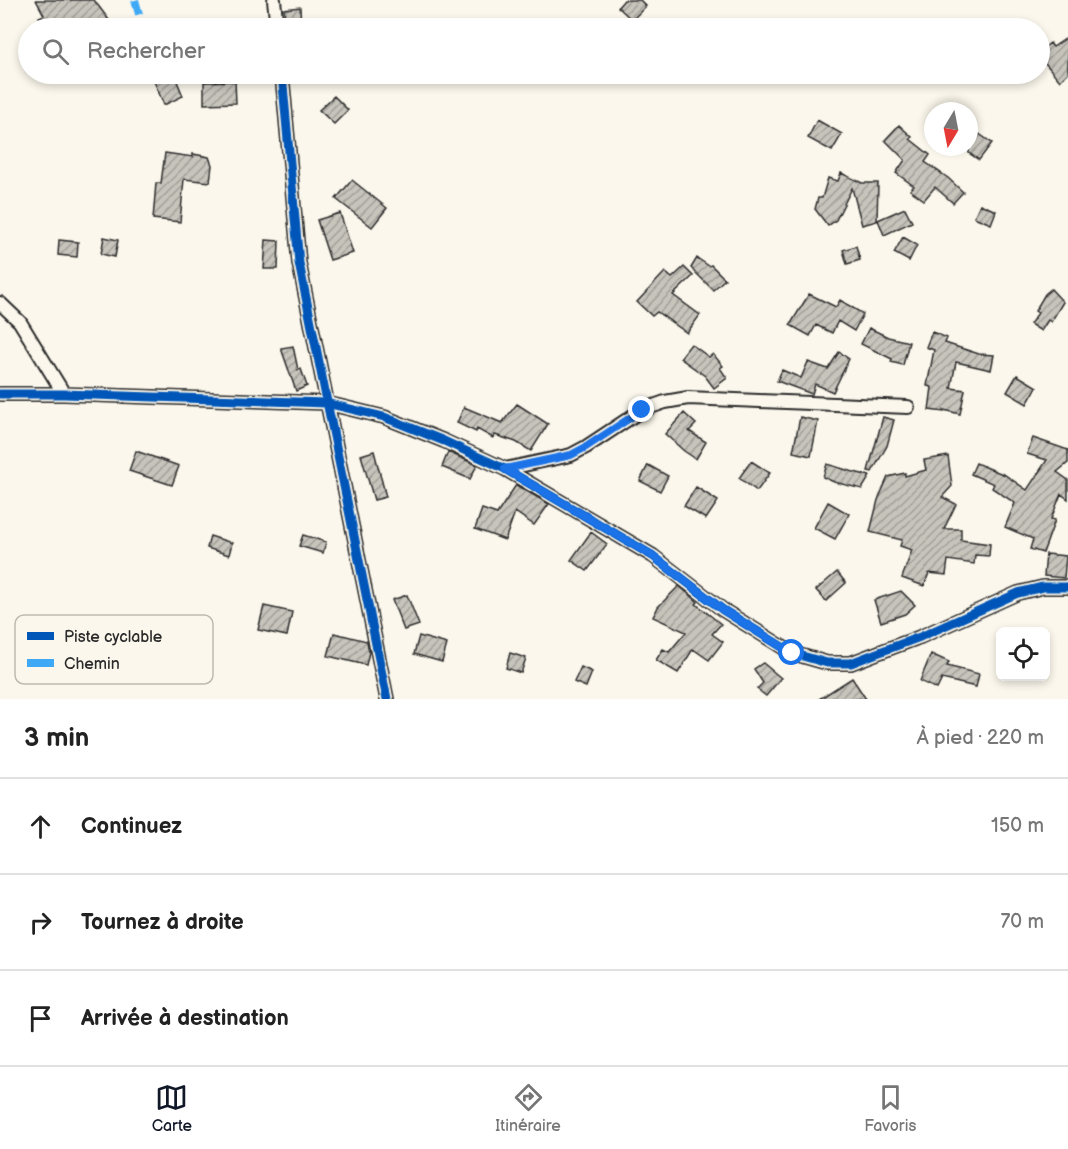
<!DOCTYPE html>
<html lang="fr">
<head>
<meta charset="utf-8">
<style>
	:root { --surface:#fff; --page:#f6f6f6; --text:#222; --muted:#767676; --line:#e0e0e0; --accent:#111827 }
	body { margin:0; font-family:"Balsamiq Sans",sans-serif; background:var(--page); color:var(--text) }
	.controls { position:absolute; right:18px; bottom:18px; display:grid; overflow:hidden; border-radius:9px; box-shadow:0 3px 9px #0003 }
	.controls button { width:54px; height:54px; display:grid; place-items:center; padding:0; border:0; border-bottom:2px solid var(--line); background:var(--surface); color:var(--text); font:30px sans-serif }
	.compass { position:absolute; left:924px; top:102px; width:54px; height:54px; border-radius:50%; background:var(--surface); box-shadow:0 3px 9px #0003; rotate:190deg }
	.stop { position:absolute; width:18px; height:18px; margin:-14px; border:4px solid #1a73e8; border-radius:50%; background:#fff }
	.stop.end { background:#1a73e8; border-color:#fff; box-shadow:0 2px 6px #0008 }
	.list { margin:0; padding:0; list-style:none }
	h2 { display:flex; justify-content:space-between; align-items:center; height:78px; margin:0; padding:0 24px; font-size:26px }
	h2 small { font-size:20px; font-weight:400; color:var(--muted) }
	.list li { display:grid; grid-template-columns:39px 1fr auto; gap:18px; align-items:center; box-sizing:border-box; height:96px; padding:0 24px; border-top:2px solid var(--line) }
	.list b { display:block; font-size:22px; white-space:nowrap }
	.list em { font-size:20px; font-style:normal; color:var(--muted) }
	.icon { flex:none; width:33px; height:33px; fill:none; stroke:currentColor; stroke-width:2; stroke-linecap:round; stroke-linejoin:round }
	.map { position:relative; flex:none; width:1068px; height:699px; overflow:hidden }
	.search { position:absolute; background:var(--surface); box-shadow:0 3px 9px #0003; left:18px; right:18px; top:18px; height:66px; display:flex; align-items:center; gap:15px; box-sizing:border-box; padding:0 21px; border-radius:33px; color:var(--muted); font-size:22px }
	.sheet { height:366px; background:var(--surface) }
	nav { display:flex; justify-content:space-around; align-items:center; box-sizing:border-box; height:84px; border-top:2px solid var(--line); background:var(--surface); font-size:16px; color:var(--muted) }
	nav a { display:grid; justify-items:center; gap:3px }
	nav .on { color:var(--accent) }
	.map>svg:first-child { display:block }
	.building { fill:url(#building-hatch); stroke:#2b2b2b; stroke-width:1.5 }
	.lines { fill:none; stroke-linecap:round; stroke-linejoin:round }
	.street-casing { stroke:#2b2b2b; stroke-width:16 }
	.street { stroke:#fbf7ec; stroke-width:12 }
	.quiet { stroke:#3fa9f5; stroke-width:8; stroke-dasharray:15 8; stroke-linecap:butt }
	.cycleway-casing { stroke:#fbf7ec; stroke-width:13 }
	.cycleway { stroke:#0057b8; stroke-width:9 }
	.route { stroke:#1a73e8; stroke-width:8 }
	.key { fill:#fbf7ec; stroke:#bdbab2; stroke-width:1.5 }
	.key-label { font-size:16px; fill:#2b2b2b }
</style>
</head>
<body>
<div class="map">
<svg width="1068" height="699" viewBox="0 0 1068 699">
	<defs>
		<pattern id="building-hatch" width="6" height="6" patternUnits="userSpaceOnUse" patternTransform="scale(1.5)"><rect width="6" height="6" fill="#c7c4bc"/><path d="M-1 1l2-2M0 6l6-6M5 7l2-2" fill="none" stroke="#a29f99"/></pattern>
	</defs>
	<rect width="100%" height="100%" fill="#fbf7ec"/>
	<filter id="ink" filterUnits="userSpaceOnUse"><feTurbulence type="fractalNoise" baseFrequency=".0167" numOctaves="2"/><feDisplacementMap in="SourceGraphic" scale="12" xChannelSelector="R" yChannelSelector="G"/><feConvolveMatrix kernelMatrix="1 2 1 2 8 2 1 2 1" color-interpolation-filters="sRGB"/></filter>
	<g filter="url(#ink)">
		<path class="building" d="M36,0H94L115,28H46L39,17L44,15Z
			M624,0H640L646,6L632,20L618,7Z
			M300,7L301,28H286L284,9Z
			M1068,37V73L1060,81L1040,57V51L1050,43L1053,47Z
			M151,74H174L183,96L164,105Z
			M235,81L236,103L204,104V82Z
			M334,96L348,110L334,124L319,110Z
			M817,120L842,134L832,151L808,138Z
			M899,125L912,137L910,139L930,155L925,162L948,178L963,192L953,203L935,187L924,200L910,190L914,186L896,173L905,160L885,140Z
			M975,131L992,143L979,160L969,153V139Z
			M165,153L193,157V154L209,157L212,165L210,182L184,179L180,222L153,219L156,183H161Z
			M841,173L862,183H878L877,221L862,225L852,188L836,220L828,226L815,209L818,198H822L828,178L838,181Z
			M352,180L387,208L372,227L336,199Z
			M980,204L996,211L991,224L974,217Z
			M905,208L912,222L884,235L878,220Z
			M340,213L353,253L330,260L317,220Z
			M104,237L118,240L115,257L101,254Z
			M903,237L917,245L909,261L894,253Z
			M59,240L78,242L77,257L58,255Z
			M266,240L279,241L278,269H264Z
			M856,246L860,260L847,264L843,250Z
			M697,258L709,266L711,265L725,279L713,290L691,268Z
			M684,267L693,276L673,295L700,315L687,333L657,312L652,316L637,302L665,272L672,278Z
			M1051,289L1063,302L1051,322L1048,320L1041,331L1030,324L1038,313L1035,311L1045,294Z
			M809,294L836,307L840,300L863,314L854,331L838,321L832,333L816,325L810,336L790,325Z
			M869,328L888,337L909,342L903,365L891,362L892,359L861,344Z
			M932,332L947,338L945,343L979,354L994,355L991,370L956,362L951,388L965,390L960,414L944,410V412L929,410L932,387L927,386L934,350L926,347Z
			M691,344L709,357L713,354L723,366L720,368L727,378L714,388L705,376L680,358Z
			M293,346L298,370L301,369L307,386L296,391L281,348Z
			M839,352L849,359L833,392L815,384L812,394L777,381L782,370L801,378L808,362L828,369Z
			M1017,375L1037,387L1027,404L1007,392Z
			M517,404L548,424L531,451L516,442L495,435L493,438L477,429L476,432L457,423L464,407L502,423Z
			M684,413L696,424L689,431L706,442L696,459L684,451L665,434Z
			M800,417L818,421L811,456L793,452Z
			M883,417L894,420L887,446L872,472L868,471Z
			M1033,438L1068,450V463L1057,472L1068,480V499L1061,494L1051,519L1055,520L1043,553L1030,549L1033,539L1005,527L1015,503L992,488L994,484L971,474L976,463L1005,475L1027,490L1047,460L1027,454Z
			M136,451L179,466L172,485L129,471Z
			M374,451L386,497L374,500L361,455Z
			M448,452L477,465L470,479L442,467Z
			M948,456L952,486L942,497L956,504L944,529H961V540L990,544L989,556L975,555L974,564L948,560L946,575L929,573L924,586L902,578L912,550L900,546L902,540L870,532L878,500L888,477L905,473V476L926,470L924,460Z
			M751,461L770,473L757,491L739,478Z
			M827,464L850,471L870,476L862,489L834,482L823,477Z
			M648,465L668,476L660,491L640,481Z
			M516,485L549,504L534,525L515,512L505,540L475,529L482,509L497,514Z
			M696,487L718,501L706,519L684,506Z
			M828,502L849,514L835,539L814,528Z
			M591,532L607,544L587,571L571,560Z
			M303,535L326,542L323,553L299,546Z
			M210,536L232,543L229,555L207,548Z
			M1046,554L1066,556L1064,578L1044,576Z
			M837,572L846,583L826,601L816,590Z
			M679,586L696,600L698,602L696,604L721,624L712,634L723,642L709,660L693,649L678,673L656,660L663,649L669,652L686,632L653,617L658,607Z
			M901,591L915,605L905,614L881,622L874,600Z
			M407,595L419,625L404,630L392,600Z
			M264,606L292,612L287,636L258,630Z
			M334,633L367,641L369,652L366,665L328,656Z
			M419,636L447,644L442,662L414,654Z
			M510,653L526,658L521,673L506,668Z
			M931,654L949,662L947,666L979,674L976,687L942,679L937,689L920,681Z
			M763,663L781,678L766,696L757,689L763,683L754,669Z
			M581,667L592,672L586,687L574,682Z
			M852,678L866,699H819Z"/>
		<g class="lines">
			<defs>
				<path id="street" d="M274,0L277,28
					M282,74L299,263L387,699
					M0,303L20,322L64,394
					M0,394H64L326,403L384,417L444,441L505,469L653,556L723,610L792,653L827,663H851L877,653L920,637L1018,593L1043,587H1068
					M505,469L571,455L586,447L642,410L665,402L688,398L908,407"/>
			</defs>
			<use href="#street" class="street-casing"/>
			<use href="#street" class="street"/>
			<path class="quiet" d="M135,0L143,28"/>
			<defs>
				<path id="cycleway" d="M282,74L299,263L387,699
					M0,394H64L326,403L384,417L444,441L505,469L653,556L723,610L792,653L827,663H851L877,653L920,637L1018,593L1043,587H1068"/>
			</defs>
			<use href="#cycleway" class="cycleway-casing"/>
			<use href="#cycleway" class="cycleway"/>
		</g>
	</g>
	<g class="lines" filter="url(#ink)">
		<path class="route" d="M642,410L586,447L571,455L505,469L653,556L723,610L792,653"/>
	</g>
	<rect x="15" y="615" width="198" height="69" rx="9" class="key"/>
	<rect x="27" y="632" width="27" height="8" fill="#0057b8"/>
	<rect x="27" y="659" width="27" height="8" fill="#3fa9f5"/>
	<g class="key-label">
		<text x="64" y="642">Piste cyclable</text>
		<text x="64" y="669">Chemin</text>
	</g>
</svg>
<div class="controls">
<button><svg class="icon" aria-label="locate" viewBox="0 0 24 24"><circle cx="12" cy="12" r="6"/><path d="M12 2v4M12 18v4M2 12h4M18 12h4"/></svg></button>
</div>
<svg class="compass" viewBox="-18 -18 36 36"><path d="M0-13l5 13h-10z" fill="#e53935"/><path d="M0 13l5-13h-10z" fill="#767676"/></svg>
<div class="stop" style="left:792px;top:653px"></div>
<div class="stop end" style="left:642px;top:410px"></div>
<div class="search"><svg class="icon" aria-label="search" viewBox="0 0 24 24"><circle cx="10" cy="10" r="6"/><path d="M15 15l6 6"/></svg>Rechercher</div>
</div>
<section class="sheet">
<h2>3 min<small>À pied · 220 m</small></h2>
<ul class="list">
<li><svg class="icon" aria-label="ahead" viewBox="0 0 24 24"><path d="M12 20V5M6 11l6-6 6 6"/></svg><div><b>Continuez</b></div><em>150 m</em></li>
<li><svg class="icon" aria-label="right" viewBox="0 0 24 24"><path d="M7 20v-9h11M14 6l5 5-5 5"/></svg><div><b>Tournez à droite</b></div><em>70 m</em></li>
<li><svg class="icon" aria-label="arrive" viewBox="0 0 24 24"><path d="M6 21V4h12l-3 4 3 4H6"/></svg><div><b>Arrivée à destination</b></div></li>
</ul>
</section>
<nav>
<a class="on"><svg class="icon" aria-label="map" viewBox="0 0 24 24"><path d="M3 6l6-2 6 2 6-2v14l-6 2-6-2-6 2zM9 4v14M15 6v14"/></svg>Carte</a>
<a><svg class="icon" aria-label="directions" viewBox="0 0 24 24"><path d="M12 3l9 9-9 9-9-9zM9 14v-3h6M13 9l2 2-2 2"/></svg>Itinéraire</a>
<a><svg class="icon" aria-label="saved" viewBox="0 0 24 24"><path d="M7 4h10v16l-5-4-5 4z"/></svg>Favoris</a>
</nav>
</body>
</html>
